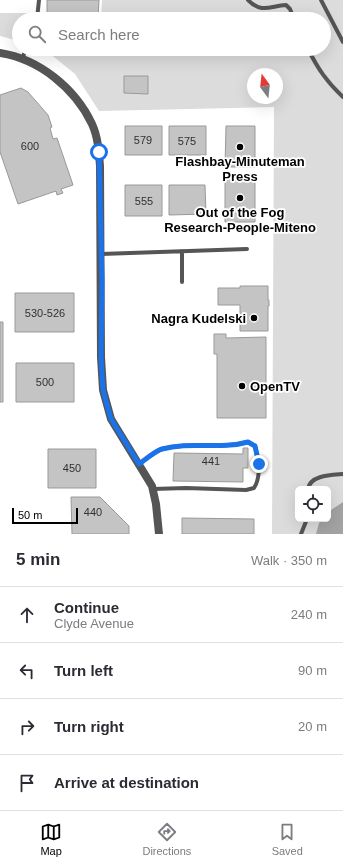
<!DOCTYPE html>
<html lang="en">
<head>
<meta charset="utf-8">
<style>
	:root { --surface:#fff; --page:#f7f7f7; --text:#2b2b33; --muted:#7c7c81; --line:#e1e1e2; --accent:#000 }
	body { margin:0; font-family:Arial,sans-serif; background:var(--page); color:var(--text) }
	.controls { position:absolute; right:12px; bottom:12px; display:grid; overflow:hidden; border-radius:6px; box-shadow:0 4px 16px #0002 }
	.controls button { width:36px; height:36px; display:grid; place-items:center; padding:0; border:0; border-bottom:1px solid var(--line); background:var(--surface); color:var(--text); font:20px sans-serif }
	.compass { position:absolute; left:247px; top:68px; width:36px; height:36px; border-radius:50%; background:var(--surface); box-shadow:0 4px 16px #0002; rotate:345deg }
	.scale { position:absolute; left:12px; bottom:10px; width:66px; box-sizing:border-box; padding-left:4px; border:2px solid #000; border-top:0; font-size:11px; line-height:14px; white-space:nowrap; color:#000; -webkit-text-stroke:3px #fff; paint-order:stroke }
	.stop { position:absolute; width:12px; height:12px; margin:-9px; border:3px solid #1a73e8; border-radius:50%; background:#fff }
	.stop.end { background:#1a73e8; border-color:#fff; box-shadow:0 1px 4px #0008 }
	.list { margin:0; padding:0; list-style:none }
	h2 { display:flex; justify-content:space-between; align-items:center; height:52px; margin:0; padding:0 16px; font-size:17px }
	h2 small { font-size:13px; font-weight:400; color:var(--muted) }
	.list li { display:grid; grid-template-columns:26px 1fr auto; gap:12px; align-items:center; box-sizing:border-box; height:56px; padding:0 16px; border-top:1px solid var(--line) }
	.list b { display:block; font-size:15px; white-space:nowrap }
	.list p { margin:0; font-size:13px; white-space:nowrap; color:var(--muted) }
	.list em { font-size:13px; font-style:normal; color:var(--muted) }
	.icon { flex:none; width:22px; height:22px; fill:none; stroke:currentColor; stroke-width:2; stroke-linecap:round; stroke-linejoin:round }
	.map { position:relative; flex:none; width:343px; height:534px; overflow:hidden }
	.search { position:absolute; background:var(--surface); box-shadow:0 4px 16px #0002; left:12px; right:12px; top:12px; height:44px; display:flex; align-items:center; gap:10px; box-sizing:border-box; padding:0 14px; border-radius:22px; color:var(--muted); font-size:15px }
	.sheet { height:276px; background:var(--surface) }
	nav { display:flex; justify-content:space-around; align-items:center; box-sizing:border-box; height:56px; border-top:1px solid var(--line); background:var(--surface); font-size:11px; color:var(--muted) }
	nav a { display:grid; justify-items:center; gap:2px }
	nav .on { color:var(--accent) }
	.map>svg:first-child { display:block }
	.green { fill:#dcdcdc; fill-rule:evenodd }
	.water { fill:#a3a3a3 }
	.building { fill:#c4c4c4; stroke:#999 }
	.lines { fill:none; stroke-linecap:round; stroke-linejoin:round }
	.service { stroke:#555; stroke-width:4 }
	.minor { stroke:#555; stroke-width:8 }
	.route { stroke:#1a73e8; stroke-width:5 }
	.poi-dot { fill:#000; stroke:#fff; stroke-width:1.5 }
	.labels { text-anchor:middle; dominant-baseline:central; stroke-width:3.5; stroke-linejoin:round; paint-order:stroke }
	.number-label { font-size:11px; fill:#313131 }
	.poi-label { font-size:13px; font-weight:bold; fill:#000; stroke:#fff }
</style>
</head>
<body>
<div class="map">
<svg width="343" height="534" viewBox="0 0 343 534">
	<rect width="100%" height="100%" fill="#fff"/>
	<path class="green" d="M102,0H343V534H272L274,107L99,111L75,74L54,57L40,49H324V19H101ZM253,74H277V98H253ZM298,489H328V519H298Z
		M0,13H29L31,15L32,19H19V41L0,36Z"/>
	<path class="water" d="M343,502V534H316L319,523L322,519H328V512Z"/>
	<path class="building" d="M47,0H99L98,19H47Z
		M157,49H165V52H157Z
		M124,76H148V94L124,93Z
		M21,88L28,92L48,115L52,127L50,128L53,139L57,138L73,185L61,189L63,193L57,195L56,191L18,204L0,152V95Z
		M125,126H162V155H125Z
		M169,126H206V155H169Z
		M226,126H255V167H225Z
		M225,175H255V222H225Z
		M125,185H162V216H125Z
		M169,185H205L206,214L169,215Z
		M240,286H268V300H269V306H268V331H240V305H218V288H240Z
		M15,293H74V332H15Z
		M0,322H3V402H0Z
		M214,334H226V338L266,337V418H217V354H214Z
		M16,363H74V402H16Z
		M243,448H248V468H243V482L173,481L174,453L243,454Z
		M48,449H96V488H48Z
		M71,497H100L129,526V534H72Z
		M182,518L254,519V534H182Z"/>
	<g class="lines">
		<path class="service" d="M248,0C262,14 270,6 286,5L290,9L294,19
			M321,0L343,42
			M37,19L39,0
			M308,49C318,69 327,82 343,97
			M22,59L26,49
			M101,254L247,249
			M182,282V251
			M139,464C145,460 155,451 162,449C190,441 220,450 248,442L255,446C258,459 262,476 254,488L246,490L186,488L153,489
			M308,489C310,475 332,475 343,474
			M301,534L307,519"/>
		<path class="minor" d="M0,53C39,59 75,88 92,124C98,137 99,152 100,166L101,357L103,390L111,419L152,486L156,504L159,534"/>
	</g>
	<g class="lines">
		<path class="route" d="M99,152L102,280L101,357L103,390L111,419L139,464C145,460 155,451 162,449C190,441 220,450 248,442L255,446L259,464"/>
	</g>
	<g class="poi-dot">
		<circle cx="240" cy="147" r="4"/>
		<circle cx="240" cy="198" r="4"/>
		<circle cx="254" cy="318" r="4"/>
		<circle cx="242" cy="386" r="4"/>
	</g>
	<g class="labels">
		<g class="number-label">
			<text x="143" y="140">579</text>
			<text x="187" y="141">575</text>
			<text x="30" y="146">600</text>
			<text x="144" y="201">555</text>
			<text x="45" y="313">530-526</text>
			<text x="45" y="382">500</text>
			<text x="211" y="461">441</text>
			<text x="72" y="468">450</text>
			<text x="93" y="512">440</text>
		</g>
		<g class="poi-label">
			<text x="240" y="161">Flashbay-Minuteman<tspan x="240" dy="15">Press</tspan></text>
			<text x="240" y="212">Out of the Fog<tspan x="240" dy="15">Research-People-Miteno</tspan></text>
			<text x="246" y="318" text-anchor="end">Nagra Kudelski</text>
			<text x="250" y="386" text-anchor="start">OpenTV</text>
		</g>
	</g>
</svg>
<div class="controls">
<button><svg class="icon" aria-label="locate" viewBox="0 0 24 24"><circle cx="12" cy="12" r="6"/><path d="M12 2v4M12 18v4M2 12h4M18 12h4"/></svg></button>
</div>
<svg class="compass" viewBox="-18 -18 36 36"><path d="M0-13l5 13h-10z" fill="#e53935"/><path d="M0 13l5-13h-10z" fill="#7c7c81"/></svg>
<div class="scale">50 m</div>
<div class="stop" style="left:99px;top:152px"></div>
<div class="stop end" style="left:259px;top:464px"></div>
<div class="search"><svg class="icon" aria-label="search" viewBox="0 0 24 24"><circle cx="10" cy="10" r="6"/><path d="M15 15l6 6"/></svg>Search here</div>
</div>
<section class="sheet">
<h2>5 min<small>Walk · 350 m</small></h2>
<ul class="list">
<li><svg class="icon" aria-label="ahead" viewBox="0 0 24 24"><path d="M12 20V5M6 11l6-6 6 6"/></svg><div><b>Continue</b><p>Clyde Avenue</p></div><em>240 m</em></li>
<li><svg class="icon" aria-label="left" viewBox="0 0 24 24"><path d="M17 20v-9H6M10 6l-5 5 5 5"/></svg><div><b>Turn left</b></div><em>90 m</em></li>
<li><svg class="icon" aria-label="right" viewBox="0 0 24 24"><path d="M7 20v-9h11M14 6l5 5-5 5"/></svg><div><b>Turn right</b></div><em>20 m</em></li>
<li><svg class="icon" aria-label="arrive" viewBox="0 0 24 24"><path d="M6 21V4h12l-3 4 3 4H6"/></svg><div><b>Arrive at destination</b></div></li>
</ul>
</section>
<nav>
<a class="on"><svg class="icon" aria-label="map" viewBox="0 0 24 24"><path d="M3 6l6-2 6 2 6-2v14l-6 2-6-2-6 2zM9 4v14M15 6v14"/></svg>Map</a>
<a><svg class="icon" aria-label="directions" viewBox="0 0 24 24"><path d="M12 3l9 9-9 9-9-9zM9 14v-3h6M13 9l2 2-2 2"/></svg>Directions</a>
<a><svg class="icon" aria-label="saved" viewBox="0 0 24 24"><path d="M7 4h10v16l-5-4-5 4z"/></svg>Saved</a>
</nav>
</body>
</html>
